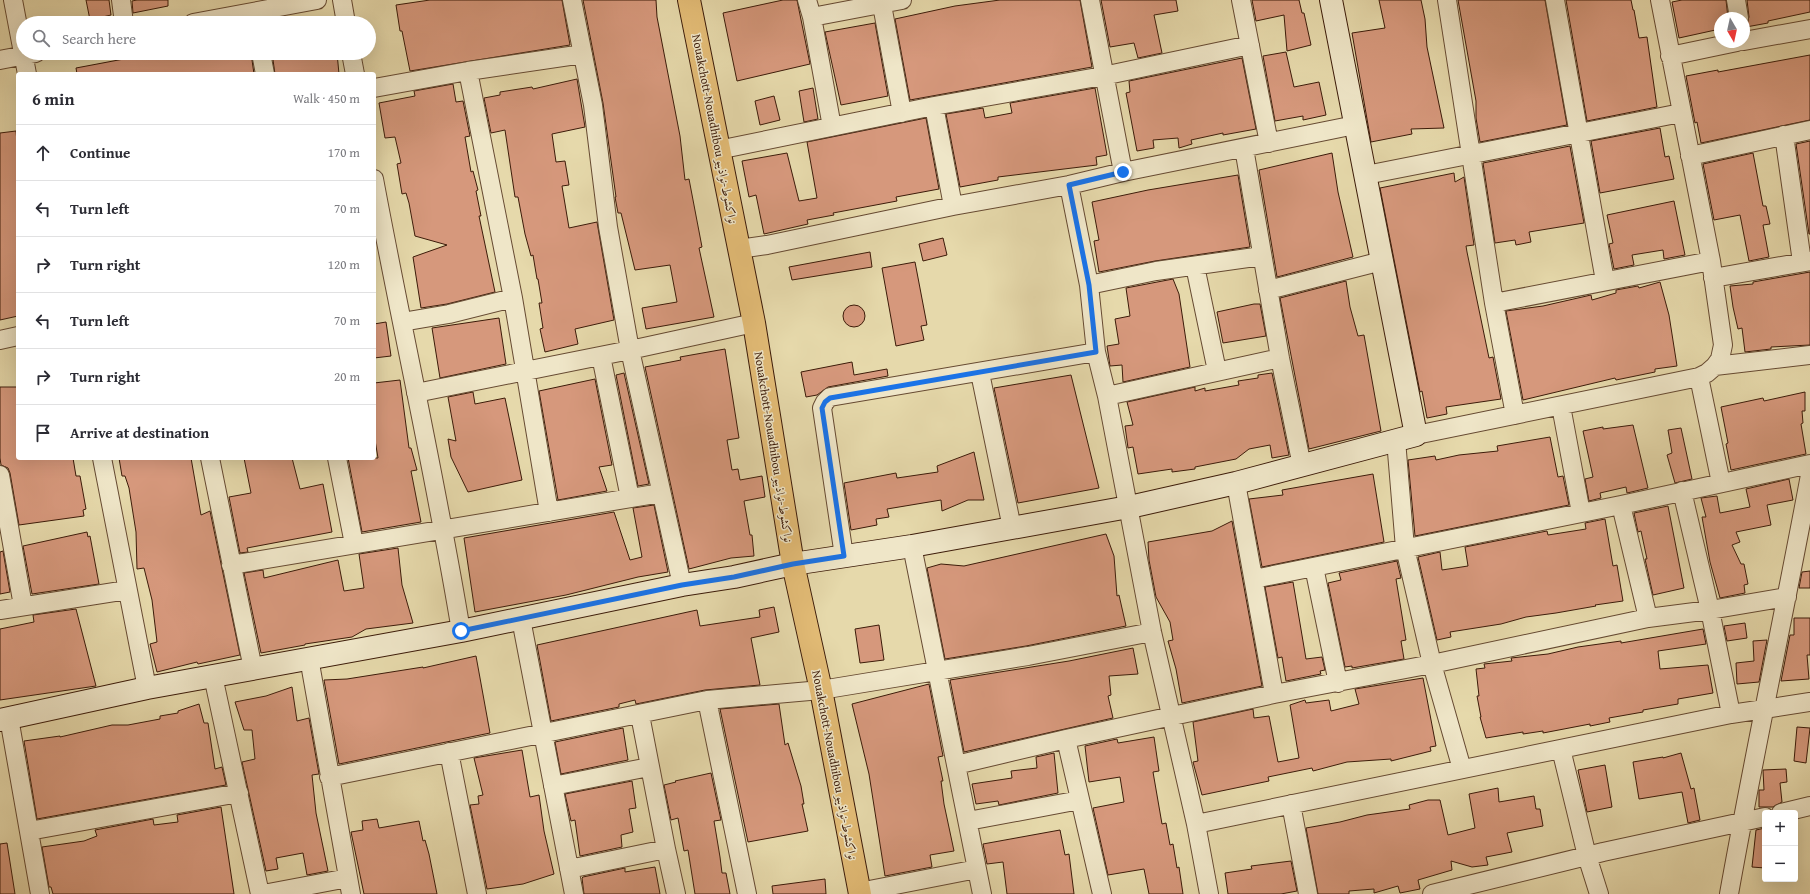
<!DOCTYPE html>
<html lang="en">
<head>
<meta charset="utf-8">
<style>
	:root { --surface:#fff; --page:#f2f2f3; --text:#2b2b33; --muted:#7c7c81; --line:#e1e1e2 }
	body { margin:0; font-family:"Gentium Book Plus",Amiri,serif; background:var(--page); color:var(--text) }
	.controls { position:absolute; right:12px; bottom:12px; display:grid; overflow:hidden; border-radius:4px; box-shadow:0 4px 16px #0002 }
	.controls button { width:36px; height:36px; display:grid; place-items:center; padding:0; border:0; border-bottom:1px solid var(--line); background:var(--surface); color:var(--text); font:20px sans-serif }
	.compass { position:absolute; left:1714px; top:12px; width:36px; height:36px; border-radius:50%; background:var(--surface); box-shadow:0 4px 16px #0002; rotate:171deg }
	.stop { position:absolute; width:12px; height:12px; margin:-9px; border:3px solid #1a73e8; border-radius:50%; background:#fff }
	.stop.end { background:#1a73e8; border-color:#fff; box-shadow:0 1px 4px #0008 }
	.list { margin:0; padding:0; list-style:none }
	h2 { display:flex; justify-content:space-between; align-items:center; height:52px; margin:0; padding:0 16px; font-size:17px }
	h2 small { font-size:13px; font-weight:400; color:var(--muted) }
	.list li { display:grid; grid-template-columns:26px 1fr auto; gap:12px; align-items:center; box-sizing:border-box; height:56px; padding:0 16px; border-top:1px solid var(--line) }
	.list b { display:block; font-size:15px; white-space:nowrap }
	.list em { font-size:13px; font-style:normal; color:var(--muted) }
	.icon { flex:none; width:22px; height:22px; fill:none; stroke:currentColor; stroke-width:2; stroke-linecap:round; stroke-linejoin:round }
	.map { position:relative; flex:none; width:1810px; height:894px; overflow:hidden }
	.search { position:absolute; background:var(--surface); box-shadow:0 4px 16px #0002; left:16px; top:16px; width:360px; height:44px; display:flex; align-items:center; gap:10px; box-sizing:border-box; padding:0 14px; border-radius:22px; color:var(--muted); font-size:15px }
	.panel { position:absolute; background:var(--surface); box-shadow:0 4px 16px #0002; left:16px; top:72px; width:360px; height:388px; border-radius:4px }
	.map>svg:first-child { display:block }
	.building { fill:#d6987c; stroke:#3c1b09 }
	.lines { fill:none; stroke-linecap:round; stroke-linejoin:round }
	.street-casing { stroke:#664a32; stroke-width:20 }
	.secondary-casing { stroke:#3c1b09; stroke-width:24 }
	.highway-casing { stroke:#3c1b09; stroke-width:24 }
	.street { stroke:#efe6c8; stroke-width:18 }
	.secondary { stroke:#efe6c8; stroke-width:22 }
	.highway { stroke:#e3bc76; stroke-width:22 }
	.route { stroke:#1a73e8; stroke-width:5 }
	.labels { text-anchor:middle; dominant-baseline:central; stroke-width:3; stroke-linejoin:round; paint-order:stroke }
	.street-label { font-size:12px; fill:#3c1b09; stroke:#efe6c8 }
</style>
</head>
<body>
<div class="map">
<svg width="1810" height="894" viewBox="0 0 1810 894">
	<rect width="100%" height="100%" fill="#e6d9ab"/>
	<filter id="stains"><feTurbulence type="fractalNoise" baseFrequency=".005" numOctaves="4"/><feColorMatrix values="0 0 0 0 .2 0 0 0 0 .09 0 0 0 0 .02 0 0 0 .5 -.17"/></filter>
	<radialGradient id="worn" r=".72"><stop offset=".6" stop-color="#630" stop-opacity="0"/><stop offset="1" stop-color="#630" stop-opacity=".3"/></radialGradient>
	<path class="building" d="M86,0H109L111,15L90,20Z
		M137,0H168V6L133,13L132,1Z
		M430,0H562L570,45L410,71L402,31H400L396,5Z
		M583,0H656L657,17L680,136L685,180L689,179L702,247L699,248L714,317L646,329L642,308L677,302L670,265L635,270L621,213H618L615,197H616L603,103Z
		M783,0H797L810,64L737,81L723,13Z
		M1000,0H1080L1092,67L910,100L895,19L955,6Z
		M1101,0H1176L1178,11L1154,15L1162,53L1138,58L1134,43L1110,47Z
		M1252,0H1299L1302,13H1304L1311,45L1287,51L1284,15L1256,21Z
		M1379,0H1421L1425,19L1427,47L1444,128L1411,129L1412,134L1371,142L1352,33L1385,28Z
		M1458,0H1545L1567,125L1480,142L1476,118V101Z
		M1566,0H1631L1633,10H1634L1639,38L1647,37L1657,107L1587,121Z
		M1682,0H1726L1728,18H1720V29L1679,38L1672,2Z
		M1747,0H1810V12L1768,21V23L1746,27L1749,17Z
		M875,23L888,96L841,105L825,32Z
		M1286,52L1294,87L1319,82L1326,115L1303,120V116L1275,121L1263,56Z
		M145,53H251L254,74H77L76,68L145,55Z
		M272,53H337L339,74H275Z
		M1810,55V120L1701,143L1697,122L1695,123L1686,76L1718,70V72Z
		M1242,58L1256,129L1223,135V133L1191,140L1192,144L1179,148L1178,138L1153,140L1154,148L1137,151L1126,93L1130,92L1129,81Z
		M577,79L585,127L552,134L556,162L565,161L569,185L562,186L569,228L597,222L614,320L575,329L578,344L545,352L540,329L543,328L539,303H542L538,279H537L533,255L531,256L525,234L518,197H515L505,130L491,133L484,98L500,95V92L532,87L533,89Z
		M453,84L456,102L463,101L470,136L465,137L471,172L473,171L478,190L476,191L481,216H479L495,292L447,304L421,308L413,257L447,245L415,236L409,203L406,193L402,194L397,164L401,163L395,137L385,138L379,103L415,96L414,91Z
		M813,88L818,119L804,122L799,91Z
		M1095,88L1107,155L1096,157L1097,165L998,177V180L960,187L946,114L983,108L985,118L1012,113L1010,103Z
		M774,96L780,120L760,125L755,101Z
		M926,118L939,189L896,197L897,201L833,213L834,215L807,220L808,224L764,234L756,195L749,197L742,161L787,153L799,201L817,198L807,142Z
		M1660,128L1665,157L1669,156L1674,179L1600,193L1591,141Z
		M16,131L18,153V316L0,320V133Z
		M1810,141V234H1809L1796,144Z
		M1570,146L1584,223L1529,232L1531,242L1516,245L1515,240L1495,243L1483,163Z
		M1332,153L1338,192L1353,257L1277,277L1259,170Z
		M1753,153L1763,206H1766L1770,224L1763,225L1769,257L1749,261L1740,215L1714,220L1703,164Z
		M1454,173L1455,182L1464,177L1474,245L1466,246L1467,252L1489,358L1493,357L1501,399L1446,407L1447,414L1427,418L1422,391L1420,392L1380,188Z
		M1238,175L1250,247L1155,261L1099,272L1094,241L1099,240L1092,202L1148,190Z
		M1674,201L1685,255L1664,259L1663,250L1632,255L1634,265L1614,269L1609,244L1613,243L1607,215Z
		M943,238L947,255L923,261L919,244Z
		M870,252L872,267L792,280L789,267Z
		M915,262L927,325L921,326L924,340L896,346L882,268Z
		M1810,272V345L1771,347V349L1745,352L1742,328L1738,329L1733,307L1730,286L1753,284V282Z
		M1173,279L1179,294L1190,367L1123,382L1122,365L1110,366L1107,346L1119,344L1115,319L1130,316L1126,288Z
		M1346,281L1350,307L1358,336L1364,335L1381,431L1309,449L1280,298Z
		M1660,282L1669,315L1677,366L1655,369V372L1616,380L1615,378L1523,400L1506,311L1543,306L1591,295L1592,300L1616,293V290L1638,286L1639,288Z
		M1254,304H1260L1266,336L1223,343L1217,312Z
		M843 316a11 11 0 1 1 22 0a11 11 0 1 1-22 0Z
		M499,318L506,364L440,378L432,328Z
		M386,322L391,356L374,358V324Z
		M725,349L739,438L727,440L732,470L738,469L740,480L762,476L765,497L744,501L750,535H752L754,556L731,558L689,569L645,367L681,360L680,357Z
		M852,362L854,375L887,369L888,376L828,387L817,395L806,397L801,372Z
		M624,373L649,484L638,486L616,375Z
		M1272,373L1289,455L1272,458L1270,445L1249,449L1236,459L1195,467V469L1172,472V469L1138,474L1133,447L1128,448L1125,426L1133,425L1127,402L1195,387V391L1205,388V391L1239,385L1238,381L1258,378V375Z
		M1071,375L1099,488L1018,503L994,388Z
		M595,379L612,465L599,467L607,491L558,500L539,391Z
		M400,380L409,448H411L417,470L411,471L421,522L362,532L348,458H378L374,434V383Z
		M0,387H18V458H73L76,476H80L86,509L83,510L84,516L19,525L10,473L8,468L1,465L0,458Z
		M473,392L475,404L505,398L522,480L468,492L451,457L448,439L456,441L448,397Z
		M1805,392V411H1802L1803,423L1801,424L1806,454L1731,470L1726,444L1728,443L1721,407L1763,398L1764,401Z
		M1633,425L1648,488L1627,493L1626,487L1600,493L1601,498L1589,501L1585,479L1593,477L1583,431L1603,427V429Z
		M1681,428L1692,479L1675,483L1667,455L1672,453L1668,430Z
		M1550,437L1558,477L1563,476L1569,505L1415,536L1408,460L1435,456L1436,460L1459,455L1498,451L1497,446Z
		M974,452L984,500H968L942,511L941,500L887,509L889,517L876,519L877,525L851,530L844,483L896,473L897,478L938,472L937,466Z
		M119,458H191L201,515L210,511L240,655L198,664L197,662L157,672L150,644L157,642L152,600L144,568L137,569L136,532L129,488L125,476H122Z
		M244,458H292L300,489L323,484L332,532L247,548L248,552L240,553L229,497L251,493Z
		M1373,474L1384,542L1262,567L1249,499L1283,495L1282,490Z
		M1789,479L1793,500L1767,505L1771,525L1736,532L1740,542L1732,545L1741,564H1744L1748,584L1744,585L1745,593L1720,598L1710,562L1702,517H1706L1701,498L1717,496L1720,513L1750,507L1746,489Z
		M654,505L668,572L638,577L566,595L475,612L464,538L614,512L630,560L642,557L633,508Z
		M1668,506L1684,588L1653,595L1645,559H1647L1641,531L1638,532L1634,513Z
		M1605,519L1613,566L1617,565L1623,601L1595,605L1596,606L1556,613L1526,617L1501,624L1450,632L1451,637L1437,640L1418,557L1440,552L1442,570L1468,566L1465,547L1547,531L1548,535L1586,529L1585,523Z
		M1232,521L1262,686L1182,703L1176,669L1168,641L1173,640L1170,622L1156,597L1149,560L1148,542L1212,531Z
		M87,532L88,537L90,536L99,584L32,594L23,546Z
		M1106,534L1114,556L1117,596L1119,595L1126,626L1026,646L945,659L927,568L941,564L964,566Z
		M398,548L402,585L413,623L366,629L352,637L305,644V645L261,653L244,573L263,570L264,578L338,560L344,591L364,588L359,554Z
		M3,551L10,592L0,594V552Z
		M1397,561L1401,578L1396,579L1406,640L1401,641L1404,659L1352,668V666L1345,667L1328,583L1341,580L1339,573Z
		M1810,571V588H1799L1802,572Z
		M1293,582L1306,659L1322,657L1325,670L1320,671L1321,674L1286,681L1282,657L1278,658L1265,587Z
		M774,607L779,632L751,638L760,685L705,690L636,704L635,700L619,704V707L551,721L537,645L697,610L700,626L760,617L759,610Z
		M76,609L96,686L0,700V629L34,622L33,615Z
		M1794,618H1810V655H1807L1809,679L1781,681L1790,635H1794Z
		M1745,623L1747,638L1727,641L1724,626Z
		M879,625L884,660L860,663L855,629Z
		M1703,629L1706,644L1658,651L1660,669L1708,665L1713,693L1678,699V704L1643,710V712L1609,718L1610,722L1590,726V724L1543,733V731L1523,734V732L1486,738L1480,717H1481L1477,696H1479L1476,669L1485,668L1484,664L1512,661L1511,658L1548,654L1578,647L1621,641V643Z
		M1767,640L1759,682L1737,684L1736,663L1754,661L1753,641Z
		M1133,648L1138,674L1109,676L1111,695L1108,696L1113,718L964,752L950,680L1069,661Z
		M476,656L490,733L339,764L324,680L347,679L423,667V668Z
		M1423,678L1436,746L1430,747L1431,751L1391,761V759L1347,762L1313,771L1312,768L1268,777L1269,781L1202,795L1193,762L1198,761L1193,722L1253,709L1254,718L1269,716L1278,762L1299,758L1290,705L1305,700L1306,703L1329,700L1331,711L1359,704L1355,689Z
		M929,684L943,756L938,757L943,781H941L944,804L954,851L930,855L932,867L885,876L869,774L852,704Z
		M292,687L297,721L309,718L319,774L312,775L316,813L328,871L307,875L303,853L276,858L278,869L266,871L242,762L255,759L252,730H244L235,702L266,696Z
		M199,704L204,723H208L215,769L222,767L226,785L37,819L24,741L60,736V737L112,725H128L160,719V716L178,713V711Z
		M779,704L785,745L788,743L801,786L804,804H802L808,831L748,842L720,709Z
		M1797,727L1810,728L1806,763L1794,761Z
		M623,728L628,760L561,774L555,742Z
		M1154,737L1159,771L1153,772L1162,824L1166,823L1170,845L1173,844L1177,868L1179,867L1183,894H1149L1144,869L1108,875L1093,808L1124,802L1120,777L1089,782L1085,746L1117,739L1118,743Z
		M522,750L530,797L539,795L544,831L554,874L523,884L487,889L470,805L479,804L478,796L483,795L474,758Z
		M1054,753L1058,793L999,805L998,801L976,804L972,784L1012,778L1011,771L1037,768L1036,757Z
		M1681,753L1691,789L1694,788L1700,820L1688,823L1682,792L1639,799L1633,762L1663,757V758Z
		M1605,765L1612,807L1587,812L1578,770Z
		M1786,769L1787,782L1780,783L1782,802L1773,807H1759V790H1764L1763,770Z
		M711,773L721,820L714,821L720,857L722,873H726L730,894H695L688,850L684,851L678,818L671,820L664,785L676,782L675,781Z
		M632,781L636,808L629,809L633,832L621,835L622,847L580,856L575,820L571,821L565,794Z
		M1498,788L1499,802L1534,796L1536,809H1540L1543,826L1507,833L1512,852L1486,857L1488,865L1472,867L1451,861L1452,870L1418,880L1420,889L1400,893L1398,886L1374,893V889L1349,891V894H1318L1306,828L1340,822L1367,815L1410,809L1409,805L1428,800H1440L1448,835L1475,828L1469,794Z
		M221,807L234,894H53L51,887H49L42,847L84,841L97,836L95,830L153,819L154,825L178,822L177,815Z
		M377,819L379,828L419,821L423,841L425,840L429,854L437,894H364L351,832L363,830L362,821Z
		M1765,828V868L1752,867L1756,830Z
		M1060,830L1065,855L1069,854L1074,894H1007L1003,862L987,864L983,844Z
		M7,843L15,894H0V844Z
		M1291,861L1297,891L1281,894H1228L1225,873L1252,869L1251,866Z
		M655,867L660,894H584L582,878L583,877L625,868V872Z
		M825,879L826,894H773L772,886Z"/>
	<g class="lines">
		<defs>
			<path id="street" d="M13,0L27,74
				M121,0L124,23
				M342,0L346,23
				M572,0L593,105L608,227L630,350L682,585
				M807,0L812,17L832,127
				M1090,0L1123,172
				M1241,0L1269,143
				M1447,0L1494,303L1515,415
				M1555,0L1605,281
				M1736,0L1739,18
				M882,5L902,113
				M812,17L902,0
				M193,23L317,0
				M1744,41L1810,29
				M261,53L265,74
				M351,53L355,74
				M1670,56L1737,42
				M0,60L36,53
				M468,71L513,298L549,512
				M374,88L468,71L583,54
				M934,106L953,206
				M1784,135L1802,262
				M1244,148L1280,358L1302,466
				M718,150L934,106L1103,76L1250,45
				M1690,156L1810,130
				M1366,175L1681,113
				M374,179C402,330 436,479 461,631
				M1069,185L1089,285L1096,352L1107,396L1152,632L1196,824L1209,894
				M739,249L767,245L953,206L1069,185L1123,172L1355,125
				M1195,266L1217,371
				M1713,278L1810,261
				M1089,285L1156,271L1262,256
				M1268,290L1382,261
				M1494,303L1711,261
				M402,322L449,314L513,298
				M0,340L18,336
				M601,356L630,498
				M1715,366L1810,355
				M980,373L1012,528
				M1699,377L1721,483
				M416,393L630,350L754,323
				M1107,396L1280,358
				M1561,406L1581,513
				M1416,435L1699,377L1707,373L1715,366L1720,359L1723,345L1711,261L1660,0
				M1396,440L1405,548L1432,664L1462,769
				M102,458L147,688
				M210,458L253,669
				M337,458L354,544
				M0,475L23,606
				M1236,483L1274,694
				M1682,491L1710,610L1731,714
				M1621,505L1648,618
				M912,546L982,894
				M844,556L822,408L825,402L830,397L1096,352
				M231,565L661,493
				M1314,567L1338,683
				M1254,579L1621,505L1810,464
				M0,610L127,590
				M521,619L574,894
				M309,658L351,894
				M213,676L260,894
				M707,700L747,894
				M9,718L40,894
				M1066,739L1102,894
				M1561,749L1587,856L1599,894
				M449,752L477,894
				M956,765L1066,739L1274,694L1432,664L1648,618L1710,610L1787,597
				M329,777L707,700L821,690L1028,656L1152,632
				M553,786L649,767
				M1291,804L1308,894
				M1781,813L1810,806
				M968,821L1080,800
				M1196,824L1731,714L1810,702
				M29,831L239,793
				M666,849L676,894
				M569,869L666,849L640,715
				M859,892L977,869
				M263,894L348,878
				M1432,894L1603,852L1765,817
				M1729,894C1754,754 1784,615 1810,475"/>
			<path id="secondary" d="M0,720L147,688L461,631L682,585L734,577L793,564L912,546L1134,506L1236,483L1416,435L1331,0"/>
			<path id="highway" d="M689,0L754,323L793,564L821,690L860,894"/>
		</defs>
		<use href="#street" class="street-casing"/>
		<use href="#secondary" class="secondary-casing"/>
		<use href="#highway" class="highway-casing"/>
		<use href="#street" class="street"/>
		<use href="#secondary" class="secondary"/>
		<use href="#highway" class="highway"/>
	</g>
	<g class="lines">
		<path class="route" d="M461,631L682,585L734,577L793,564L844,556L822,408L825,402L830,398L1096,352L1089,285L1069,185L1123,172"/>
	</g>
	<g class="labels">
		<g class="street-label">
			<text transform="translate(715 129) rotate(79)">Nouakchott-Nouadhibou نواكشوط-نواذيبو</text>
			<text transform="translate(774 447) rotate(81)">Nouakchott-Nouadhibou نواكشوط-نواذيبو</text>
			<text transform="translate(835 765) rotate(79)">Nouakchott-Nouadhibou نواكشوط-نواذيبو</text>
		</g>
	</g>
	<rect width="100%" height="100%" filter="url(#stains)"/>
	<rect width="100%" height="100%" fill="url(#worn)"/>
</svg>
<div class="controls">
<button>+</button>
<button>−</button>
</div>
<svg class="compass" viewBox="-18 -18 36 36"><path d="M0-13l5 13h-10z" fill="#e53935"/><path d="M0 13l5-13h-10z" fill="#7c7c81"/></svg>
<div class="stop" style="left:461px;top:631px"></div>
<div class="stop end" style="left:1123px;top:172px"></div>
<div class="search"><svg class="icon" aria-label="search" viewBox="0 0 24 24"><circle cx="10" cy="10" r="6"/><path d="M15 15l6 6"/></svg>Search here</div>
<section class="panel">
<h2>6 min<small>Walk · 450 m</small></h2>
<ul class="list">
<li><svg class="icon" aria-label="ahead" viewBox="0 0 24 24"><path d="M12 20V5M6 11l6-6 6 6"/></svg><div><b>Continue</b></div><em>170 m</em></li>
<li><svg class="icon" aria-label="left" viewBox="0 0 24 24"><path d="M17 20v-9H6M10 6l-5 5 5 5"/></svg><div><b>Turn left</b></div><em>70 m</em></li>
<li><svg class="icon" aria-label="right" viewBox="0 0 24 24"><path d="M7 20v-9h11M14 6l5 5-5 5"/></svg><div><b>Turn right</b></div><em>120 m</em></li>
<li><svg class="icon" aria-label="left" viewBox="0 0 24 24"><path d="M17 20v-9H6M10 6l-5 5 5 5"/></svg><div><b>Turn left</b></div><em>70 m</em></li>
<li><svg class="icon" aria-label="right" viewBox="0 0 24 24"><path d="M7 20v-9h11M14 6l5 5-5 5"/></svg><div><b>Turn right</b></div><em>20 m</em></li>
<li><svg class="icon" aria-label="arrive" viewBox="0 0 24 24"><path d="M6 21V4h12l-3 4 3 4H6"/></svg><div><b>Arrive at destination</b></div></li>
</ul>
</section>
</div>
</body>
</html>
